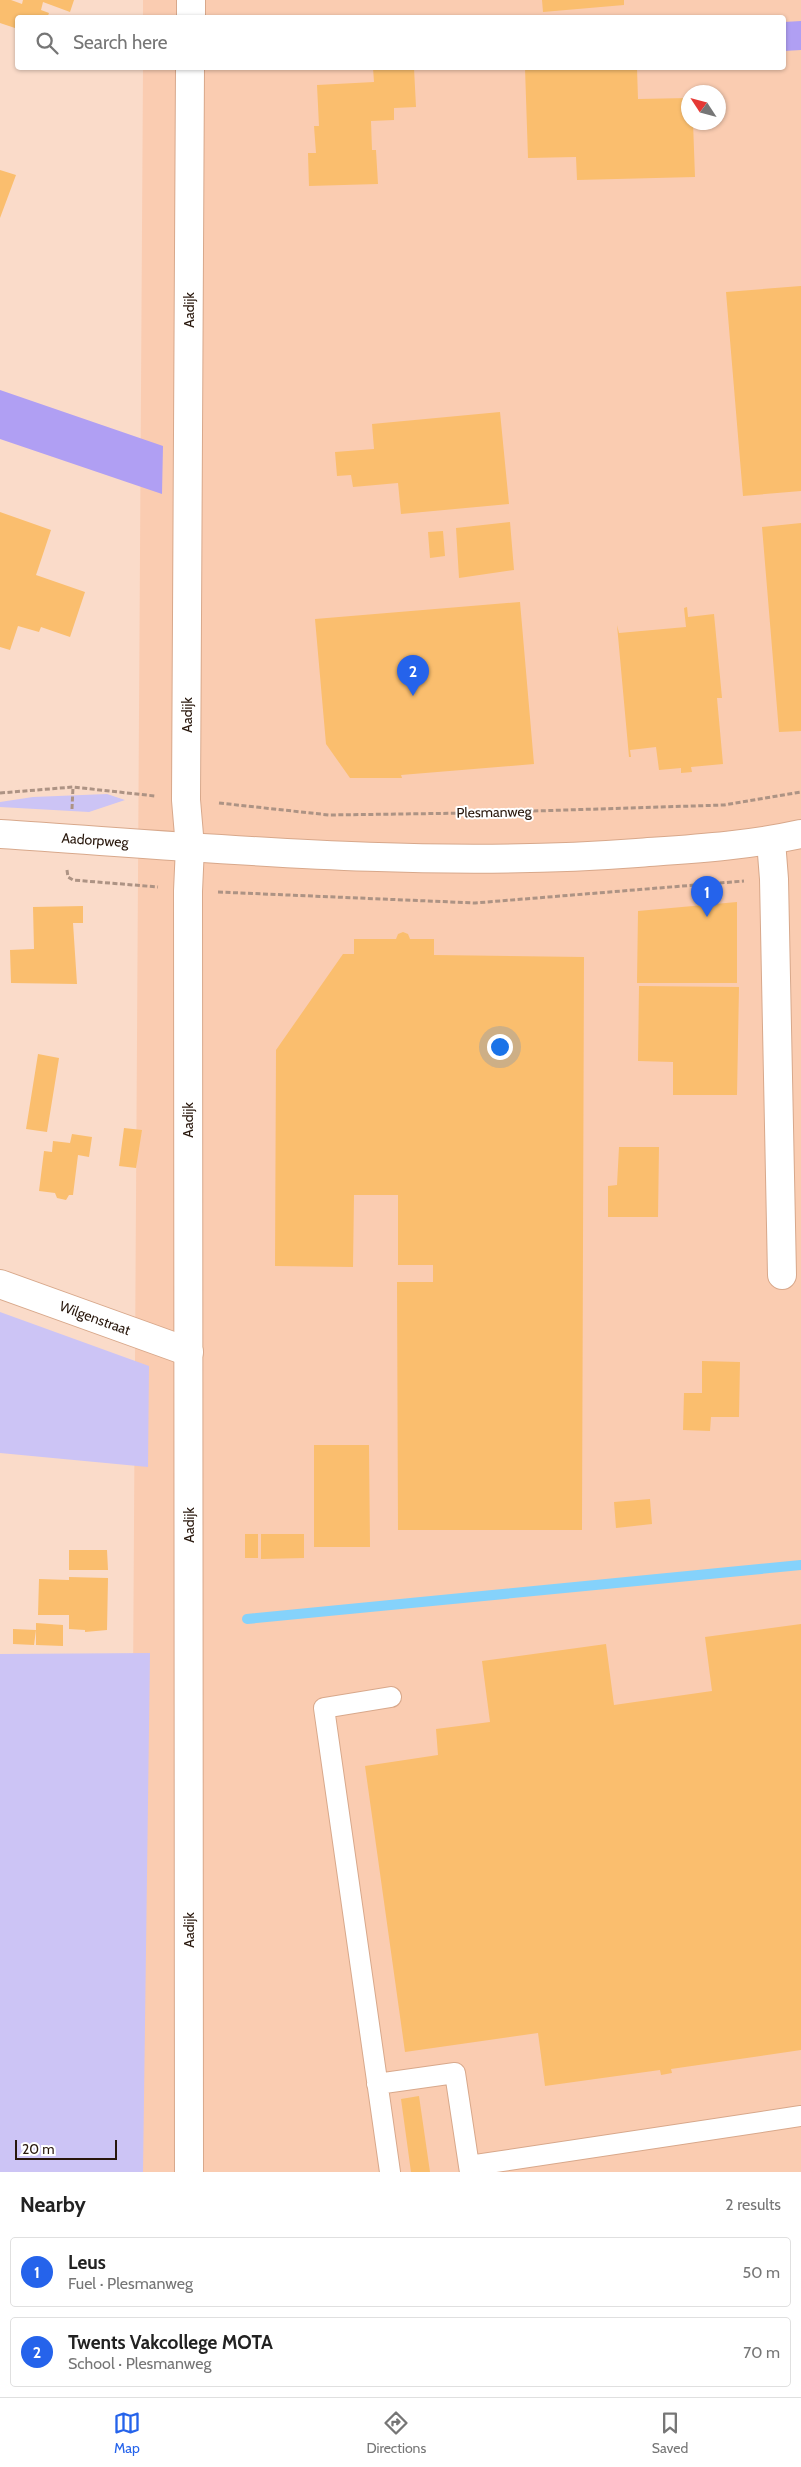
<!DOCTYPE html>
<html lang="en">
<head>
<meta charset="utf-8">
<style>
	:root { --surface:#fff; --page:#f2f2f2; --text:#222; --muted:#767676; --line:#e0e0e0; --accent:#2563eb }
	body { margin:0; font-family:Cabin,sans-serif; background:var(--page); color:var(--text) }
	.compass { position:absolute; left:681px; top:85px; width:45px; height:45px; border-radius:50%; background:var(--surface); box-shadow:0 1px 4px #0004; rotate:306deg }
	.scale { position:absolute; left:15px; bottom:12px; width:102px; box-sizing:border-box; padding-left:5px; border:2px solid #28170c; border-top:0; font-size:14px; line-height:18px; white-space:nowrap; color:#28170c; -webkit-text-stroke:4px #fff; paint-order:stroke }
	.you { position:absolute; left:499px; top:1046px; width:18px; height:18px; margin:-12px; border:4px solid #fff; border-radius:50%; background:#1a73e8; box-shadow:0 0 0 8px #1a73e833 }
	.badge { display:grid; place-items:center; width:32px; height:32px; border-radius:50%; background:var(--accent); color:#fff; font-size:16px; font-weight:700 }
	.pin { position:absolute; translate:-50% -41px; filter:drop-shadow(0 1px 2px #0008) }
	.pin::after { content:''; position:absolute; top:26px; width:18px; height:15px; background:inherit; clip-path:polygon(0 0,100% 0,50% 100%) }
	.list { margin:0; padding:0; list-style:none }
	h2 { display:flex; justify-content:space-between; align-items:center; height:65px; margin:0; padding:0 20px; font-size:21px }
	h2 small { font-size:16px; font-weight:400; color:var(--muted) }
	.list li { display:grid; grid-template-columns:32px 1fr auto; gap:15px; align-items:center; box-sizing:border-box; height:70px; margin:0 10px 10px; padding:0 10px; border:1px solid var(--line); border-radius:5px }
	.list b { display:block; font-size:19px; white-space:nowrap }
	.list p { margin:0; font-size:16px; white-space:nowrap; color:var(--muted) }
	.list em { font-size:16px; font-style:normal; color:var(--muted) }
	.icon { flex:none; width:28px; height:28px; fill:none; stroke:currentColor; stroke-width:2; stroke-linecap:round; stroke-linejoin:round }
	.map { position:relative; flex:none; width:801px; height:2172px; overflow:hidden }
	.search { position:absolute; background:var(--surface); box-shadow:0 1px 4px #0004; left:15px; right:15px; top:15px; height:55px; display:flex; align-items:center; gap:12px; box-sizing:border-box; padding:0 18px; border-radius:5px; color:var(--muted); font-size:19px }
	.sheet { height:225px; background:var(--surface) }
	nav { display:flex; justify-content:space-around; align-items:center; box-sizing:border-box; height:70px; border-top:1px solid var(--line); background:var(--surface); font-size:14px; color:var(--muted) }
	nav a { display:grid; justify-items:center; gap:2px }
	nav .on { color:var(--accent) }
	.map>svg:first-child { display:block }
	.built { fill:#faccb1; fill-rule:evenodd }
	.green { fill:#ccc4f5 }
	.forest { fill:#b09ff3 }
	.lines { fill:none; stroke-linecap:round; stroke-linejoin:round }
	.stream { stroke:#85d2fb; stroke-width:10 }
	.building { fill:#fabe6e }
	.service-casing { stroke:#d8a88b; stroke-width:22 }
	.minor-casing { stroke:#d8a88b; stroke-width:30 }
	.tertiary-casing { stroke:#d8a88b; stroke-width:30 }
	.secondary-casing { stroke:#d8a88b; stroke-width:30 }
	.path { stroke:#ad9384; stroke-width:3; stroke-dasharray:5 2.5; stroke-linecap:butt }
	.service { stroke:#fff; stroke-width:20 }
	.minor { stroke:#fff; stroke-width:28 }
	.tertiary { stroke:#fff; stroke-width:28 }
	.secondary { stroke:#fff; stroke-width:28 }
	.labels { text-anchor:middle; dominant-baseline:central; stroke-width:4; stroke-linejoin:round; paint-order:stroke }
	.street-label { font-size:14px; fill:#28170c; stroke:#fff }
</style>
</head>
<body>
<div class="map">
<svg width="801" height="2172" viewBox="0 0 801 2172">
	<rect width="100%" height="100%" fill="#fadbc9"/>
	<path class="built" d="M143,0H801V2172H130L143,68H784V18H143ZM688,92H718V122H688Z"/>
	<path class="green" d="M107,794L125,800L89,812L0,807V802L33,797Z
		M0,1312L149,1366L148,1467L0,1453Z
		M150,1653L143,2172H0V1654Z"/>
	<path class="forest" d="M801,21V50L784,51V22Z
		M0,390L163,446L162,494L0,439Z"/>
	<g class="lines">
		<path class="stream" d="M247,1619L801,1565"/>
	</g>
	<path class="building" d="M0,0H11L22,4L23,0H74L70,12L43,2L41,10L49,13L47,18H18V29L0,23Z
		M542,0H624V5L543,12Z
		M373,68H414L416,107L394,108V120L371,121L372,150H376L378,184L309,186L308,153H316L314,126H319L317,85L374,82Z
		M525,68H637L638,99L688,98V122H693L695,177L577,180L576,157L528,158Z
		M0,170L16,175L0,218Z
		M801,286V491L743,496L726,292Z
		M500,412L509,504L401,514L398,483L353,487L351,475L337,476L335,452L374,449L372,424Z
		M0,512L51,530L36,575L85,592L70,637L41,627L39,632L18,626L10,650L0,647Z
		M510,522L514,570L459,578L456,528Z
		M801,523V731L779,732L762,527Z
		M443,531L445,556L430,558L428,532Z
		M520,602L534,764L401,775L402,778H350L326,744L315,619Z
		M687,607L688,617L714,614L722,698H717L723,764L691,767L692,772L681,773V768L659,770L656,747L630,750L631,757H629L617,625L619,633L686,627L684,608Z
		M737,902V983H637L638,911Z
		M83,906V923H73L77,984L11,983L10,950L34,949L33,907Z
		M403,932L408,934L410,939H434V955L584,957L582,1530H398L397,1282H433V1265H398V1195H354L353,1267L275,1266L276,1050L343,954H354V939H396L398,934Z
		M639,986L739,987L737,1095H673V1062L638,1061Z
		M38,1054L59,1058L47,1132L26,1129Z
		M124,1128L142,1130L136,1168L119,1166Z
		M72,1134L92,1137L89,1157L78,1155L73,1195H69L66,1200L57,1198L55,1193L39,1191L44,1151L52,1152L53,1141L70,1143Z
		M619,1147H659L658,1217H608V1186L617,1185Z
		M702,1361L740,1362L739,1417H711L710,1431L683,1430L684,1393H702Z
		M314,1445H369L370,1547H314Z
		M650,1499L652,1524L616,1528L614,1502Z
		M245,1534H258V1558H245Z
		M261,1534H304V1558L261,1559Z
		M69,1550H107L108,1570H69Z
		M69,1577L108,1578L107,1630L85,1632V1630L69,1629V1615H38L39,1579L69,1580Z
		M36,1623L63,1625V1646L36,1645Z
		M801,1624V2050L671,2069L672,2073L661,2075L660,2070L545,2086L538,2033L405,2052L365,1766L438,1755L436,1729L490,1722L482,1661L606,1644L614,1705L712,1691L705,1637Z
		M13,1629L36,1630L34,1645L13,1644Z
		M419,2096L430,2172H411L401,2099Z"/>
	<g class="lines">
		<defs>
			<path id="service" d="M377,2084L455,2073L469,2166
				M390,2172L324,1708L391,1697
				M470,2172L469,2166L801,2116"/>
			<path id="minor" d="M191,18V0
				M771,841L774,879L782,1275
				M190,847L186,800L190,68
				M0,1284L189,1352"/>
			<path id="tertiary" d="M189,2172L188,891L190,847"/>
			<path id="secondary" d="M0,834C212,848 425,869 637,853C692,849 747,846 801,834"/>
		</defs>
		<use href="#service" class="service-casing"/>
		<use href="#minor" class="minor-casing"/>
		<use href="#tertiary" class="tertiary-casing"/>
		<use href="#secondary" class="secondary-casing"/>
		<path class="path" d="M0,793L73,787L155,796
			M219,803L329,815L471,813L724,805L801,792
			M72,809L73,787
			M67,870L68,877L73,880L158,887
			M218,892L475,903L744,881"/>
		<use href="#service" class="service"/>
		<use href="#minor" class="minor"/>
		<use href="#tertiary" class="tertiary"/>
		<use href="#secondary" class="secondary"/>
	</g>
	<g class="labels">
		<g class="street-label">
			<text transform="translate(189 310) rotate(-90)">Aadijk</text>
			<text transform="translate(187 715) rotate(-90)">Aadijk</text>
			<text transform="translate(494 812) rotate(-1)">Plesmanweg</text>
			<text transform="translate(95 840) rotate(4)">Aadorpweg</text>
			<text transform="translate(188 1120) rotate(-90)">Aadijk</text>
			<text transform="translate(95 1318) rotate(20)">Wilgenstraat</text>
			<text transform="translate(189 1525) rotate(-90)">Aadijk</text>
			<text transform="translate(189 1930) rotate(-90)">Aadijk</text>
		</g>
	</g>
</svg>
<svg class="compass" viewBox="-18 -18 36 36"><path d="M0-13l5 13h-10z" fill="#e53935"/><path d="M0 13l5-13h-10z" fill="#767676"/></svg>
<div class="scale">20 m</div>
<div class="you"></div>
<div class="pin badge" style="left:707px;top:917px">1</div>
<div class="pin badge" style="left:413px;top:696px">2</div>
<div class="search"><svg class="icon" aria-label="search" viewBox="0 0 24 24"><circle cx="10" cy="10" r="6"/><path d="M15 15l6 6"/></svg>Search here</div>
</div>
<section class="sheet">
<h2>Nearby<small>2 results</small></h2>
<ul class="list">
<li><span class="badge">1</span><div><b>Leus</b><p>Fuel · Plesmanweg</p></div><em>50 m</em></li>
<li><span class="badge">2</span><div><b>Twents Vakcollege MOTA</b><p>School · Plesmanweg</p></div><em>70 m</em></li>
</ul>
</section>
<nav>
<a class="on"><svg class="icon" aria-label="map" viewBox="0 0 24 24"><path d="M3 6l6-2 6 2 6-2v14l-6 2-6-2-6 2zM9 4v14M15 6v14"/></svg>Map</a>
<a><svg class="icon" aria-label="directions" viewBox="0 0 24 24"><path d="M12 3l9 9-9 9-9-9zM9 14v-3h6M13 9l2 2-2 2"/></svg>Directions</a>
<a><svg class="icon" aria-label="saved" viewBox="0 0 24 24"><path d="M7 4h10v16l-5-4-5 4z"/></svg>Saved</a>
</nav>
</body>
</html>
